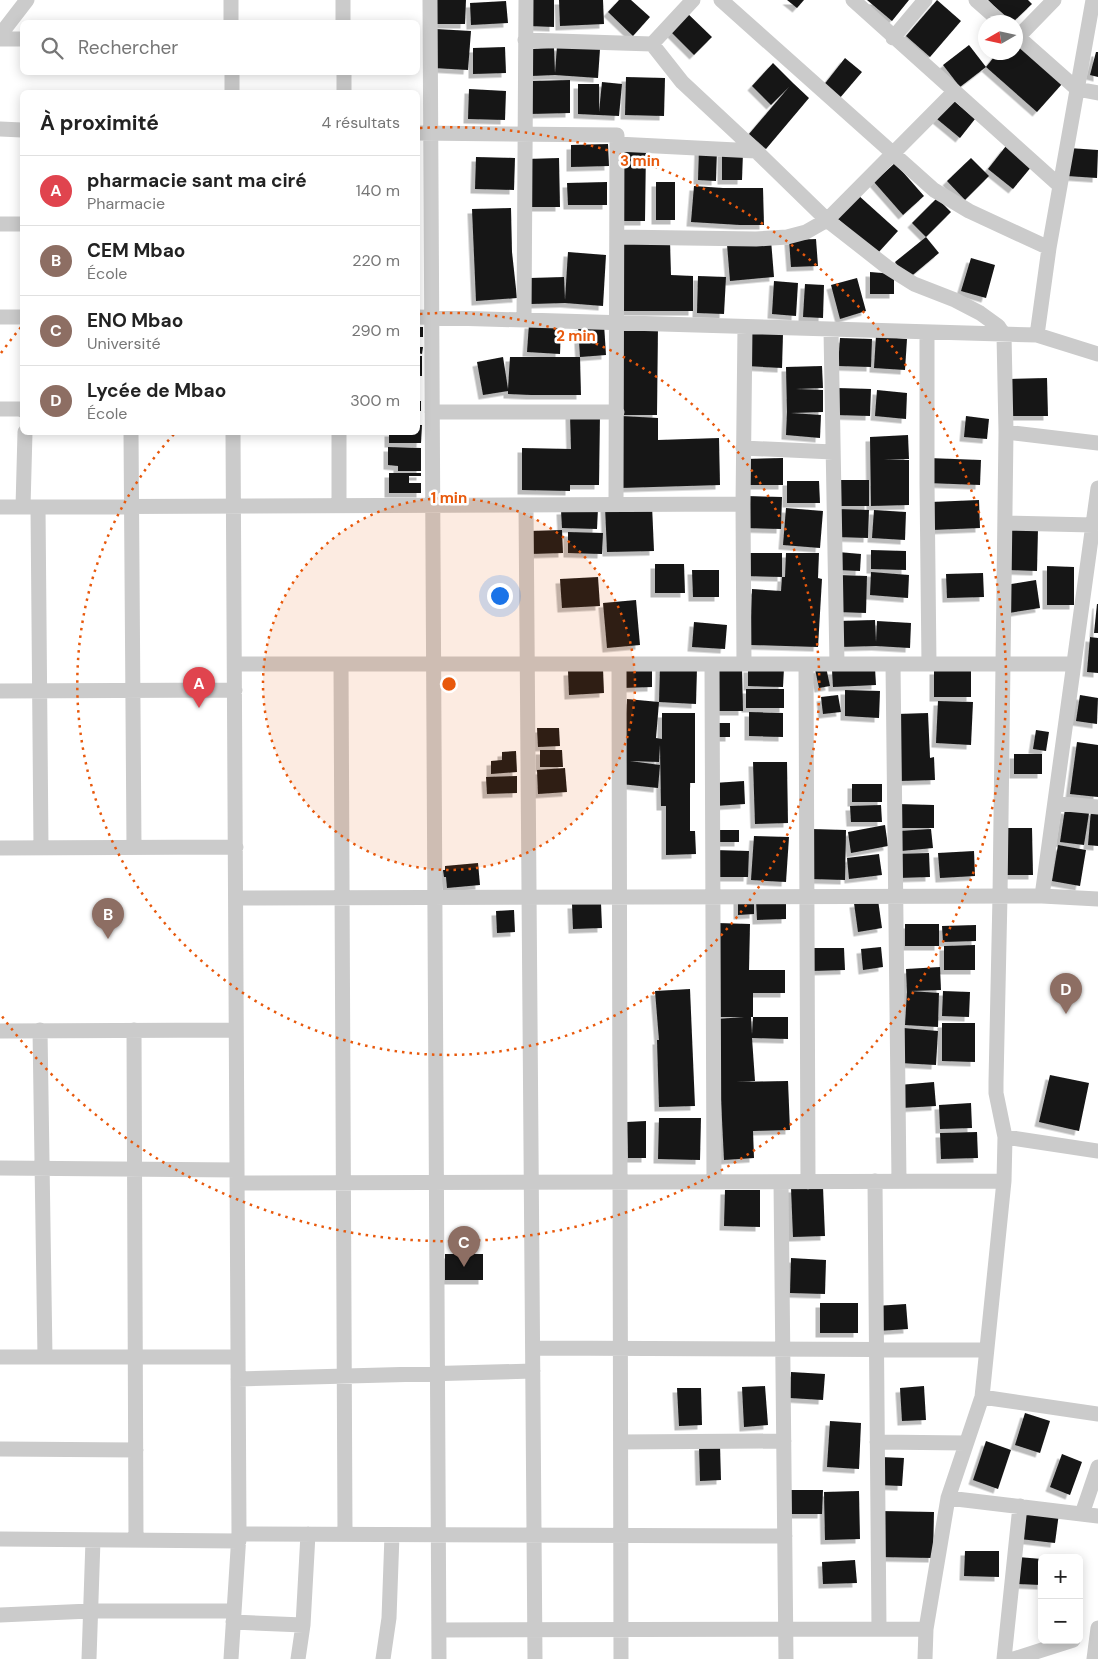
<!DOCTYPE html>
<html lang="fr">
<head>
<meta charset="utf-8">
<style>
	:root { --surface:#fff; --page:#f2f2f2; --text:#222; --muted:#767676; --line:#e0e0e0; --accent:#7c3aed }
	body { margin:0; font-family:"DM Sans",sans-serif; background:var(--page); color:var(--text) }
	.controls { position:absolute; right:15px; bottom:15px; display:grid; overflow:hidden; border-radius:8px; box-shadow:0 2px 12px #0003 }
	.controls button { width:45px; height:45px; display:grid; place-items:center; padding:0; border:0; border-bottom:1px solid var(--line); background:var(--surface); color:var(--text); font:25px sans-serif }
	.compass { position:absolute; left:978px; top:15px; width:45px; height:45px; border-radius:50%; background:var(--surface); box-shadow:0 2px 12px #0003; rotate:261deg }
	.you { position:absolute; left:499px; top:595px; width:18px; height:18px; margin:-12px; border:4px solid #fff; border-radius:50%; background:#1a73e8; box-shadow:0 0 0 8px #1a73e833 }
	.badge { display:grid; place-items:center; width:32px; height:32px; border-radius:50%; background:var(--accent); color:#fff; font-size:16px; font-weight:700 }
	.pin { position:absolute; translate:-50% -41px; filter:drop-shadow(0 1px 2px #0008) }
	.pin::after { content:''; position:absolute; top:26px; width:18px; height:15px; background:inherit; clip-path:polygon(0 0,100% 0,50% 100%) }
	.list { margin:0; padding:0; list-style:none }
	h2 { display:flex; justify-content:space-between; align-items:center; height:65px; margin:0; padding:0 20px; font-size:21px }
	h2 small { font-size:16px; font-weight:400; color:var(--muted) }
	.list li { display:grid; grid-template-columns:32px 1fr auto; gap:15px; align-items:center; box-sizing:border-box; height:70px; padding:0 20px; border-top:1px solid var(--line) }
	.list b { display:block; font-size:19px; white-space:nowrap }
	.list p { margin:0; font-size:16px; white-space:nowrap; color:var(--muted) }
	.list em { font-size:16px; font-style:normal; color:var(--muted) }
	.icon { flex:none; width:28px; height:28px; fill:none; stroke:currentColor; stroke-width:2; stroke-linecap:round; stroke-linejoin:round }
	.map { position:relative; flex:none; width:1098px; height:1659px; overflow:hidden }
	.search { position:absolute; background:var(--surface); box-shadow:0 2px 12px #0003; left:20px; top:20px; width:400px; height:55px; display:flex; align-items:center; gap:12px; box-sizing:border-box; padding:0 18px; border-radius:8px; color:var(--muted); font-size:19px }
	.panel { position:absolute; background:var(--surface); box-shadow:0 2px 12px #0003; left:20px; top:90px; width:400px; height:345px; border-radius:8px }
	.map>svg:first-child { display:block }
	.building { fill:#151515; filter:url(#shadow) }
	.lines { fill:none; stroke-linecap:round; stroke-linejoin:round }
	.street { stroke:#cbcbcb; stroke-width:15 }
	.ring { fill:none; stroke:#e8590c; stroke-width:2.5; stroke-dasharray:2.5 5 }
	.centre { fill:#e8590c; stroke:#fff; stroke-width:2.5 }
	.ring-label { font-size:15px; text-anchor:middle; font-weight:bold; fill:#e8590c; stroke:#fff; stroke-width:5; stroke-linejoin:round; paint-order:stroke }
</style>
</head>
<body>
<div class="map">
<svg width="1098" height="1659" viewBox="0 0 1098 1659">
	<defs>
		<filter id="shadow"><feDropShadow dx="-4.5" dy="4.5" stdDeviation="0" flood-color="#0004"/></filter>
	</defs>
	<rect width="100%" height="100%" fill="#fff"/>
	<path class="building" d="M435,0H466L465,24H435Z
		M529,0H554V27L529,26Z
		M559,0H603L604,24L560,26Z
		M619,0H631L650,17L633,36L608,12Z
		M787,0H804L797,8Z
		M867,0H909L892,21Z
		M937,0L961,21L930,57L906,36Z
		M988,0H1028L1032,4L1013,22H1010Z
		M506,1L508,23L471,25L470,3Z
		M685,11L712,37L694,55L668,29Z
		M436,29L471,31L468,70L434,68Z
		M1016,43L1062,84L1037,112L986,67L998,52H1016Z
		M969,45L986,67L960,87L943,65Z
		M557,46L600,49L598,78L555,75L531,76L530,49L554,48L555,73Z
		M505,47L506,73L473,74V48Z
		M1096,52H1098V77L1090,75Z
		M845,58L862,72L839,99L823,86Z
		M773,63L793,83L809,98L766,149L749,134L789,87L771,105L752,86Z
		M626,77L665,78L664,116L625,115Z
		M570,80V113L529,114V81Z
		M602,82L622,84L619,116L578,114V84H599V112Z
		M469,89L506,91L505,120L468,119Z
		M953,100L975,119L960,138L937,119Z
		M608,144L609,166L571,167V145Z
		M623,146L646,147L645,221H622Z
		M1006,146L1032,166L1013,189L988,169Z
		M1069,148L1098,150L1097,178L1067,176Z
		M699,149H717L716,181L698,180Z
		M722,152H743L742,180H722Z
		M476,157L515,158L514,190L475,189Z
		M559,158L560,207H527L526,159Z
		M971,158L989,176L965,200L947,181Z
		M895,163L924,196L903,215L874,182Z
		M607,182V205H568L567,183Z
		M656,182H675V220H656Z
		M694,186L723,188H763L764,225H740L691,222Z
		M858,195L898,231L877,254L837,218Z
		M937,198L951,212L926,237L912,223Z
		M511,208L512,252L517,298L476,301L472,209Z
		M926,237L939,253L908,279L895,262Z
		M816,239L818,266L791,267L789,240Z
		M771,240L774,277L730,281L727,244Z
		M670,241L671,275L693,276V311H622V242Z
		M568,252L606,255L603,306L565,303L531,304L530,278L564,277L565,300Z
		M971,258L995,265L986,298L961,291Z
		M870,272L894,274V294H870Z
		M698,276L726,277L724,314L697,313Z
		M857,278L866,311L840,319L831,285Z
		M774,281L798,283L796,316L772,314Z
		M805,284L824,285L823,318L803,317Z
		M529,324L561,326L560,354L527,352Z
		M604,324L606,355L580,357L581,395H531L508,394V391L483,395L477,362L503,357L508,389L510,357H580L578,326Z
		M618,326H658L657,415H618Z
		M418,327H423V337H418Z
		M747,332L783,334L782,368L746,366Z
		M876,336L907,339L905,370L874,368Z
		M840,338L872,339L871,367L838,366Z
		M418,347H423L422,354L418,353Z
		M418,356H422V376H418Z
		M822,366L823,388L796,389L823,390V412L791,413L821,415L820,438L786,435L787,412L786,367Z
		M1047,378L1048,416H1011L1010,379Z
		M837,388L871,389L870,416L836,415Z
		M877,390L907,393L906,419L875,416Z
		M418,401H421V411H418Z
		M570,414H600L599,485H570V491L522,490V448L571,449Z
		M621,416L658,418V440L719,438L720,485L620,488Z
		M966,416L989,419L987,439L964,437Z
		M418,425H422L421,443H389V432H418Z
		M908,435L909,459L884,460H909V505L871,506L870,437Z
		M388,447L421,448V471H398V466L388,465Z
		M783,458V485H747V459Z
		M928,458L981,460L980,485L927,483Z
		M389,473H421V476H409V483H421V493H389Z
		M834,480H869V506H834Z
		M787,481H819L820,503H787Z
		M747,496L782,497L781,529L746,528Z
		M979,500L980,528L932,530L931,502Z
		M652,505L654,551L607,552L605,506Z
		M598,508L597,529L562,528L561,510Z
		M786,508L823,511L820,548L783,545Z
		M837,509L869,510L868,538L836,537Z
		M874,510L906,512L905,540L872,538Z
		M1009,528L1038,529L1037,571L1008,570Z
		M562,530L563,553L530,554L529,531Z
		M568,532L603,533L602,554L568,553Z
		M871,550L906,551V570L871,569Z
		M838,552L861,554L860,571L837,570Z
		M747,553H782V577L746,576Z
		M786,553H819L818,578L822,579L818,647L750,645L752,589L781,591L782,577H785Z
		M655,564H684L685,593H655Z
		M1047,566L1074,567V605H1047Z
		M692,570H719V597H693Z
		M871,572L909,575L908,598L870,595Z
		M983,573L984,597L947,598L946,574Z
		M838,575L867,576L866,613L837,612Z
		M598,577L600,606L562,608L560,579Z
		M1036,580L1040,608L1009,613L1005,585Z
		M636,600L640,645L607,648L603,603Z
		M1097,604H1098V633H1094Z
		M875,620L876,642L877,621L911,623L910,648L876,646L839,647L838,621Z
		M694,622L727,625L725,649L692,647Z
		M1090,637L1098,638V673L1087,672Z
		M652,666V687L621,688L620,667Z
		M660,666L697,668L696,704L659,702L656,738L662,739V713H695V783H690V831H695L696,854L666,855V806H661L660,745L659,762L630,761L660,765L658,788L621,784L627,699L659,702Z
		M826,667L830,686L819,688L815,669Z
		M716,668H742L743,711H717Z
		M748,668H784L783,687L748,686Z
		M875,668L876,685L833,687L832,670Z
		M603,669L604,693L569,695L568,671Z
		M934,670H971V697H934Z
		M746,689H784V708H746Z
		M845,690L880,691L879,718L845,716Z
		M838,695L841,712L823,714L821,697Z
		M1080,695L1098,698L1097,724L1076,721Z
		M938,701L973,702L971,745L936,743Z
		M749,712L783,713V737L749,736Z
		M928,713L930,758L934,757L935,780L900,781L897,714Z
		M716,723H730V737H716Z
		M537,728H559L560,746L538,747Z
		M1036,730L1049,732L1046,751L1033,749Z
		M1077,742L1098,745V797L1070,794Z
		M540,750H562L563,767H540Z
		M516,751L517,772L491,774V761L502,760V752Z
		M1014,754H1042V774H1014Z
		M753,762H787L788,823L755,824Z
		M565,768L567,792L538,794L537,770Z
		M517,776V793L487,794L486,777Z
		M744,781L745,804L715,806L714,783Z
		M852,784H882V802H852Z
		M897,804L934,805V828H897Z
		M881,805L882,822H851L850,806Z
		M1065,809L1089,813L1084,845L1060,842Z
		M1091,810L1098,811V846L1088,845Z
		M885,825L888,846L851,853L848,832Z
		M1005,828H1032L1033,875H1006Z
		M812,829L846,830L845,880L811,879Z
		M931,829L933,848L901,851L900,831Z
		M718,830H739V842H718Z
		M754,836L789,837L786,882L751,880Z
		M1058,845L1086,850L1080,886L1052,881Z
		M714,850L749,851L748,877H714Z
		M974,851L975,876L940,878L938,853Z
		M929,853L930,877L897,878L896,854Z
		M879,854L882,875L849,879L847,858Z
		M478,863L480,885L447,888L446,877H444L443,870H445V866Z
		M738,898H754V914L738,915Z
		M786,898V919L757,920L756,899Z
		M878,900L882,928L858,932L854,903Z
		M601,903L602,928L573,929L572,904Z
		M514,910L515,932L497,933L496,911Z
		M717,923L750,924L749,970H785V993H753V1017H751L752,1034L753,1017H788V1039L752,1038L755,1081L736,1082L788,1081L790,1130L753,1131L754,1158L724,1160L717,1019L744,1017H717Z
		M905,924H939V946H905Z
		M976,925V941L943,942L942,926Z
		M975,945V970H944V946Z
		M881,947L883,967L863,970L861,949Z
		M811,948H844L845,970L811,971Z
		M940,967L941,990L910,991L939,993L938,1027L905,1025L907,992L906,969Z
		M690,989L695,1106L659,1107L657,1040H659L655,991Z
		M943,991L970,992L969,1017L942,1016Z
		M942,1023H975V1062L942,1061Z
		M903,1028L938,1031L936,1065L900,1063Z
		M1050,1075L1089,1083L1079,1131L1039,1122Z
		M934,1082L936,1106L901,1108L899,1085Z
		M971,1103L972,1128L940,1129L939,1105Z
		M659,1118H701L700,1160L658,1159Z
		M646,1121V1158H628L627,1122Z
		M977,1132L978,1158L941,1159L940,1133Z
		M823,1187L825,1236L793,1237L791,1188Z
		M725,1190H760V1227L724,1226Z
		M445,1254H483V1280H445Z
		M791,1258L826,1260L825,1294L790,1293Z
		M820,1303H858V1333H820Z
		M906,1304L908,1329L878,1331L876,1306Z
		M791,1372L825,1374L823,1400L790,1398Z
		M765,1386L768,1425L744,1427L742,1387Z
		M924,1386L926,1420L902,1421L900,1388Z
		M677,1388H701L702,1425L679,1426Z
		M1025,1413L1050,1421L1040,1453L1015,1445Z
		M830,1421L861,1423L859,1469L827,1467Z
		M986,1441L1011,1450L998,1489L973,1480Z
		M720,1445L721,1480L700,1481L699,1446Z
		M1062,1454L1082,1462L1070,1495L1050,1487Z
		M880,1457L904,1458L902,1486L878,1485Z
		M791,1490H823L822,1514H791Z
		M859,1491L860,1539L825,1540L824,1492Z
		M1024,1509L1059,1513L1055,1543L1020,1539Z
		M880,1511L934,1512L933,1558L879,1557Z
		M965,1551H999V1577L964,1576Z
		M1018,1557L1042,1559V1585L1017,1584Z
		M855,1560L857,1583L823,1584L822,1562Z"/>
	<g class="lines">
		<path class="street" d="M231,0V22
			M343,0V22
			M430,0L439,1659
			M721,0L934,190L969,211L1049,248
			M853,0L1060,186
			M976,0L1001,22
			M0,35L27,0
			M1016,35L1077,89L1098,93
			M1018,37L1054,0
			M893,38L925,0
			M0,39H22
			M525,40L652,44L693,0
			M652,44L682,82L756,151L827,220L887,267L914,284L955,300L980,313L998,326L1004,335L1006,432L1000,896L996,1082V1093L1005,1137L1004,1181L982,1397L948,1498L926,1629L925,1659
			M232,72V92
			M344,72V92
			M0,129L22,130
			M418,133L617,135L616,504
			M617,144L756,151
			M0,224H22
			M617,237L756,239L787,237L806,232L827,220L954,92
			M0,317H22
			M418,317L1037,335L1098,354
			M524,320L526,0
			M831,330L837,664
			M927,333V483L929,664
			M1037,335L1049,248L1093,0
			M0,409H22V410
			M432,412H617
			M131,432L134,847
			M1006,432L1098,443
			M743,448L833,452
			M526,505L535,1659
			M339,506V432
			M0,507L743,504
			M23,507L25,432
			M38,507L41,848
			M1005,523L1093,525
			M235,664H1074
			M341,664L345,1534
			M619,664L621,1659
			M712,664L714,1182
			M744,664L743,504L745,327
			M806,664L808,1182
			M893,664L899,1181
			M0,691L235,690
			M1055,803L1098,807
			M0,848L236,847
			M1042,896L1098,488
			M236,898L1042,896L1098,899
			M40,1030L45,1357
			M134,1030L136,1540
			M0,1031L236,1030
			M1005,1137L1098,1151
			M0,1168L237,1170
			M875,1181L879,1628
			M781,1182L786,1659
			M237,1183L1004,1181
			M533,1348L986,1350
			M0,1357H238
			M238,1379L533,1371
			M982,1397L1098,1414
			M621,1442L784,1441
			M877,1442L966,1443
			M0,1449L136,1450
			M948,1498L1098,1516
			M1082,1514L1098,1467
			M239,1534L785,1536
			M0,1539L239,1541
			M0,1615L90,1611H234
			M233,1622L303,1625
			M439,1630L926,1629
			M89,1659L93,1540
			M231,1659L239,1534L233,432
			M298,1659L303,1625L308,1534
			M383,1659L389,1618L392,1535
			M1004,1659L1020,1506
			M1014,1659L1073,1640
			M1094,1659L1098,1628"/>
	</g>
	<circle cx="449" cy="684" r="186" fill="#e8590c" fill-opacity=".12"/>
	<g class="ring">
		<circle cx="449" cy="684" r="186"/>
		<path d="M420 314A371 371 0 1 1 175 433"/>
		<path d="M1 353A557 557 0 0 1 22 326M420 128A557 557 0 1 1 1 1015"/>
	</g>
	<circle cx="449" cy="684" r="8" class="centre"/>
	<g class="ring-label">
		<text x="640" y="166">3 min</text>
		<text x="576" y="341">2 min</text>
		<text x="449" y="503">1 min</text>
	</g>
</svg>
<div class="controls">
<button>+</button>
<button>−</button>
</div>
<svg class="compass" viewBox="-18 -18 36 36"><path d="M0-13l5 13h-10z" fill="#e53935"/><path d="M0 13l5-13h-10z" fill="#767676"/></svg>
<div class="you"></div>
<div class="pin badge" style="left:199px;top:708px;background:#e0444e">A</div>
<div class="pin badge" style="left:108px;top:939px;background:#8d6e63">B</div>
<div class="pin badge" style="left:464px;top:1267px;background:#8d6e63">C</div>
<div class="pin badge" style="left:1066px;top:1014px;background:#8d6e63">D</div>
<div class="search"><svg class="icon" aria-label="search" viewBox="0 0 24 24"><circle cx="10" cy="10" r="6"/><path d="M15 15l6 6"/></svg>Rechercher</div>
<section class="panel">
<h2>À proximité<small>4 résultats</small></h2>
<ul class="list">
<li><span class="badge" style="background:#e0444e">A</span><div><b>pharmacie sant ma ciré</b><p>Pharmacie</p></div><em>140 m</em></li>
<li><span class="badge" style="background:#8d6e63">B</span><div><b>CEM Mbao</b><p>École</p></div><em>220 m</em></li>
<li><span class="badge" style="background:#8d6e63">C</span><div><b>ENO Mbao</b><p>Université</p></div><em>290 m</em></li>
<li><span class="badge" style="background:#8d6e63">D</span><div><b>Lycée de Mbao</b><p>École</p></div><em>300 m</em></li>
</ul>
</section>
</div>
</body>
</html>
